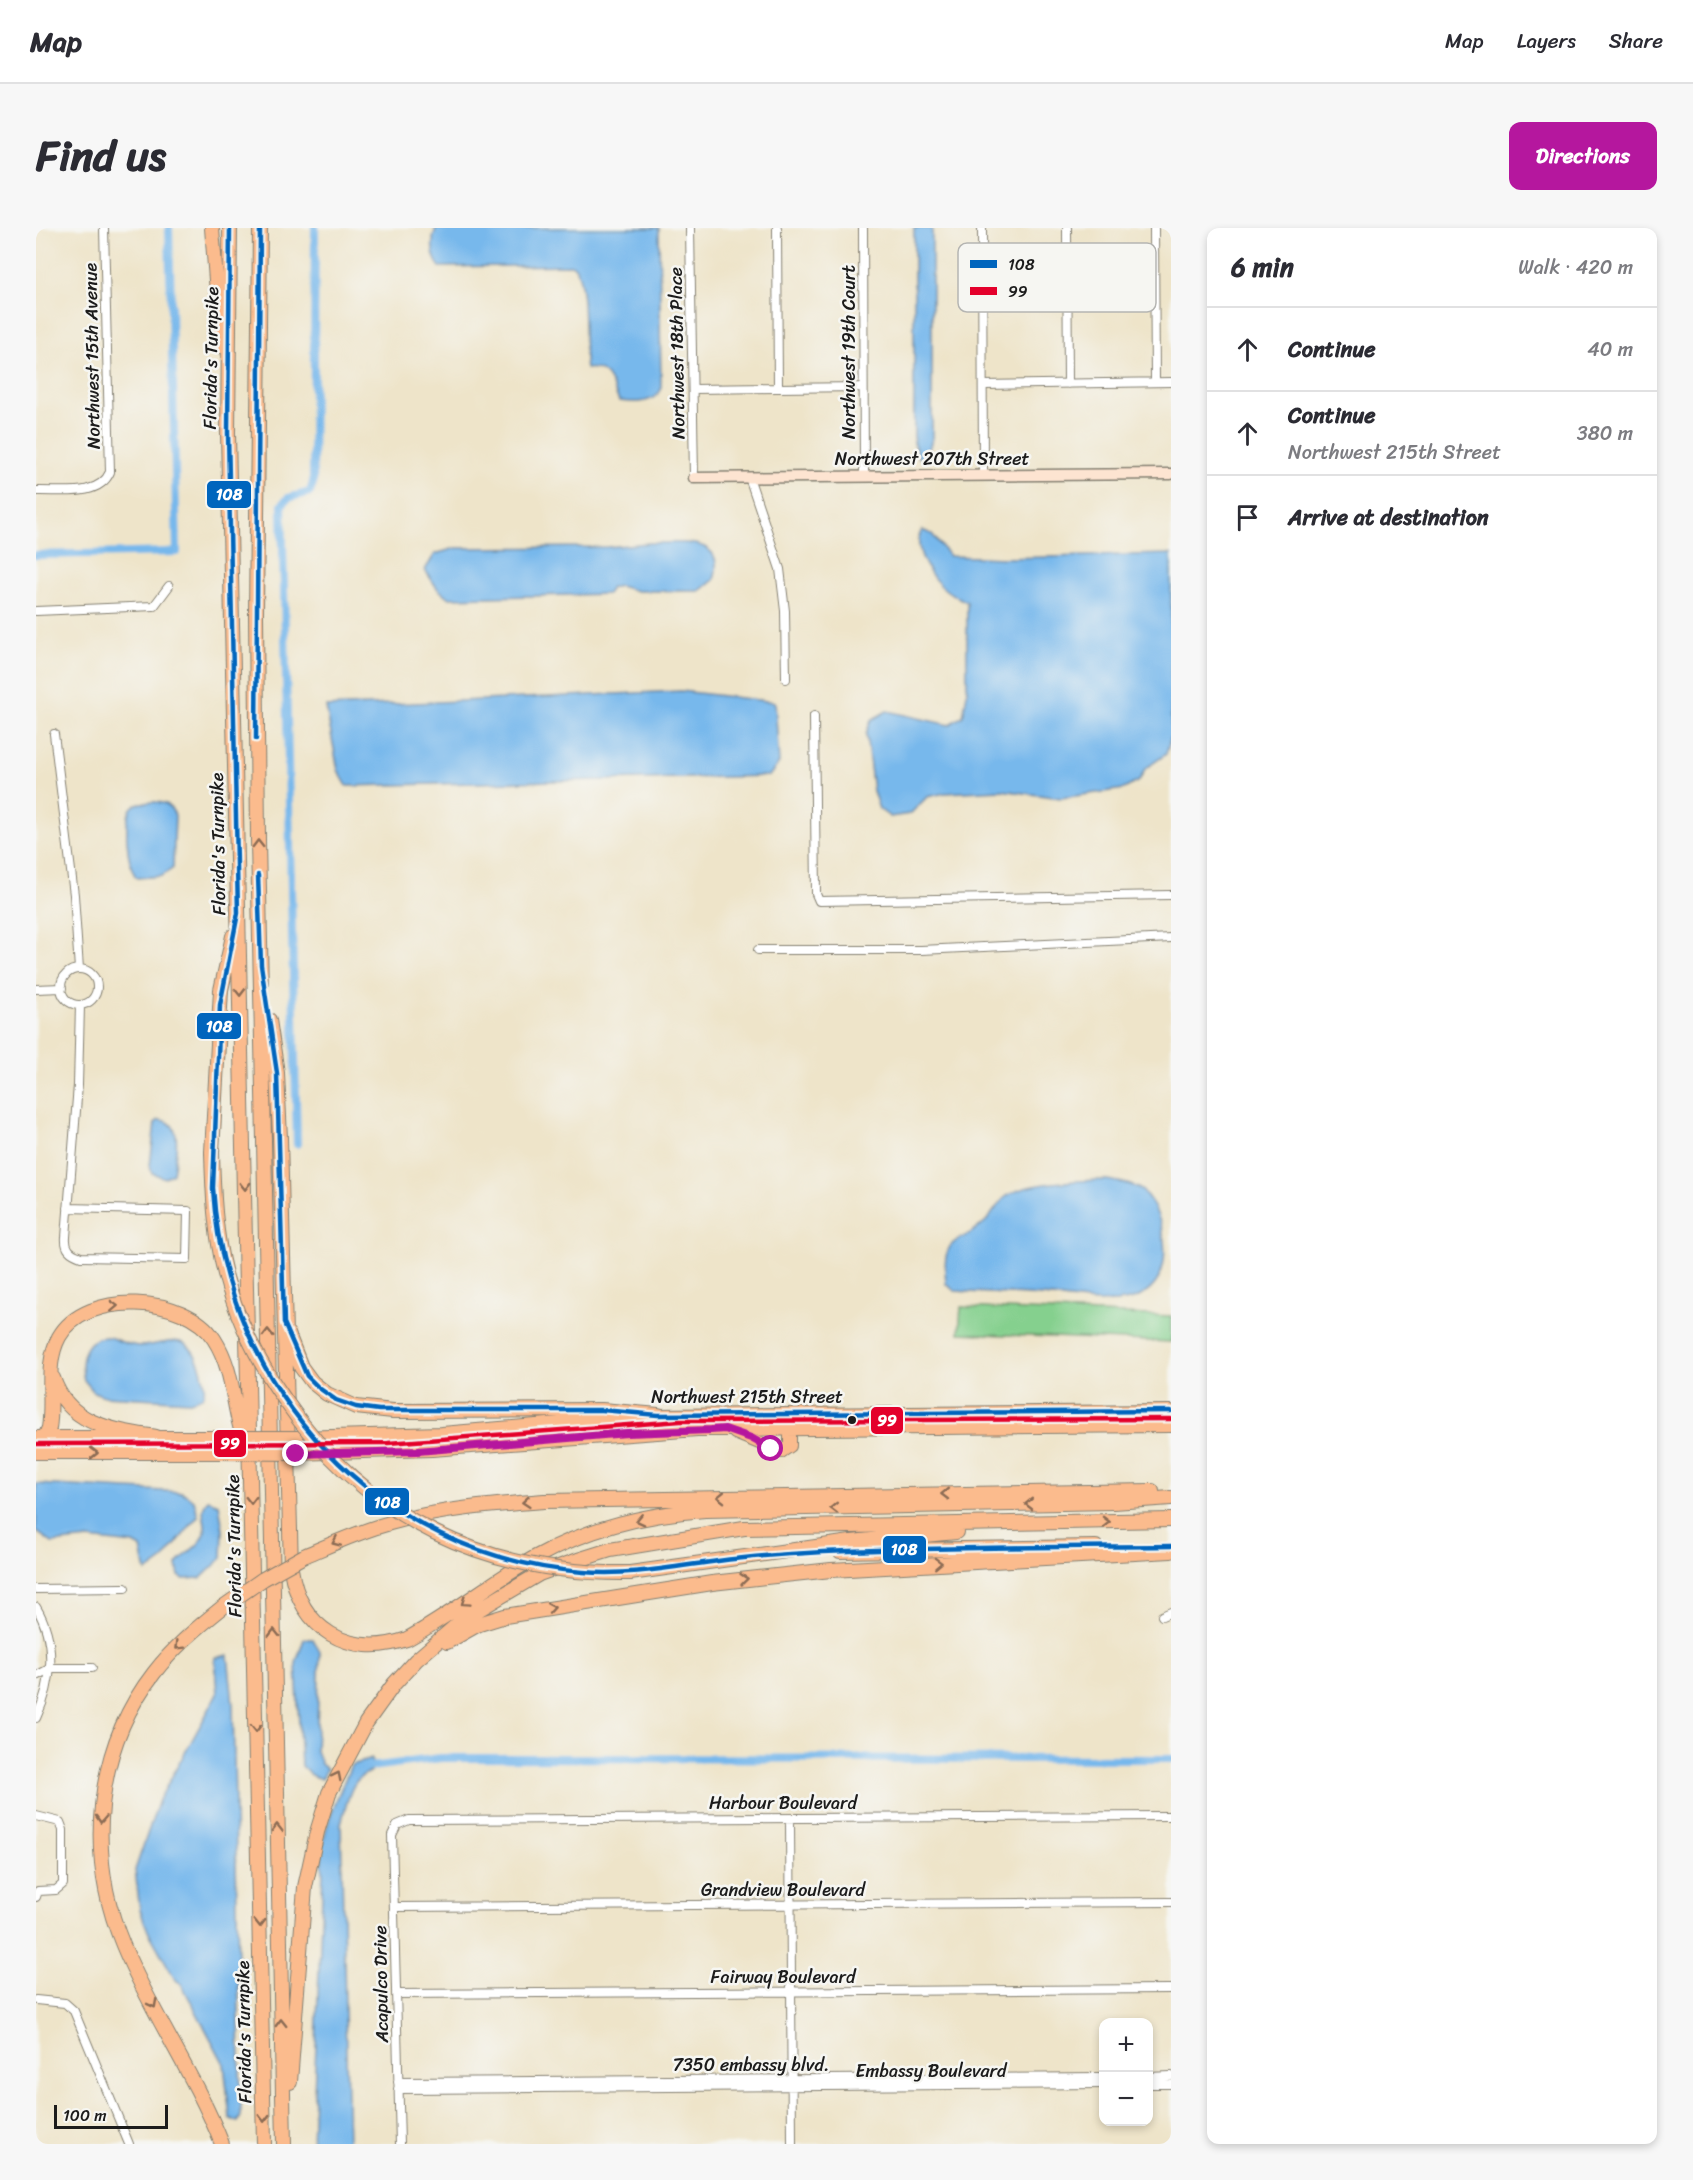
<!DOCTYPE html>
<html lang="en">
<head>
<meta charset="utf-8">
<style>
	:root { --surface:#fff; --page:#f7f7f7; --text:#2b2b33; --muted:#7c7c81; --line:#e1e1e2; --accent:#b5179e }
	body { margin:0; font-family:Sriracha,sans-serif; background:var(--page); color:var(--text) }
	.controls { position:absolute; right:18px; bottom:18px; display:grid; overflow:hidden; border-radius:12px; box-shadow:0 3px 9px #0003 }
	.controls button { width:54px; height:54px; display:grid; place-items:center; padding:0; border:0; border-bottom:2px solid var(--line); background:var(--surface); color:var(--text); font:30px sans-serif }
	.scale { position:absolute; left:18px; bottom:15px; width:114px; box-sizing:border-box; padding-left:6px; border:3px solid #1c1c1c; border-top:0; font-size:16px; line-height:21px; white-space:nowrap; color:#1c1c1c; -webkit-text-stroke:4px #f6f6f2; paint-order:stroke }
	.stop { position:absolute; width:18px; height:18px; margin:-14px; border:4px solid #b5179e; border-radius:50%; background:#fff }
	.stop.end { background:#b5179e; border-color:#fff; box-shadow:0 2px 6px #0008 }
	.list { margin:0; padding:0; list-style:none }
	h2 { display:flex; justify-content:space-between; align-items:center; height:78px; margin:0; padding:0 24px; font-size:26px }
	h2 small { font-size:20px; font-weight:400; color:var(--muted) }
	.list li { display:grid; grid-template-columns:39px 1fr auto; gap:18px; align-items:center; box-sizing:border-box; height:84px; padding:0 24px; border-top:2px solid var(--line) }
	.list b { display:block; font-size:22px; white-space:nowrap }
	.list p { margin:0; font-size:20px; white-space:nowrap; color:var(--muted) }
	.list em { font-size:20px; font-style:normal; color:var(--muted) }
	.icon { flex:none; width:33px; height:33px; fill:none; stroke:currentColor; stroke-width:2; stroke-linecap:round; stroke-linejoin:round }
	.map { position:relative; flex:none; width:1135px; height:1916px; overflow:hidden; border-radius:12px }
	header { display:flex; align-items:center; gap:36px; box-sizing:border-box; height:84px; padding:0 30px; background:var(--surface); border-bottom:2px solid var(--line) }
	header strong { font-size:28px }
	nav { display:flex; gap:33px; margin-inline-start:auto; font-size:21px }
	.intro { display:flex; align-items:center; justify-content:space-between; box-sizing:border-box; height:144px; padding:0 36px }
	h1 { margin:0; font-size:42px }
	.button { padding:15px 27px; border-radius:12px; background:var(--accent); color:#fff; font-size:21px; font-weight:700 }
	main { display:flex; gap:36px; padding:0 36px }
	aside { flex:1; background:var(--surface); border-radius:12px; box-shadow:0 3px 9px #0003 }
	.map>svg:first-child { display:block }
	.green { fill:#85d08e; stroke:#507655; stroke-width:1.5 }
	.water { fill:#77b8ec; stroke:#4a6a84; stroke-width:1.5 }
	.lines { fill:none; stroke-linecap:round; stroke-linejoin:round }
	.canal { stroke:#77b8ec; stroke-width:8 }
	.street-casing { stroke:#858072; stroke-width:10 }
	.secondary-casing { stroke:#858072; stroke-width:13 }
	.primary-casing { stroke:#858072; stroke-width:14 }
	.highway-casing { stroke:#858072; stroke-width:16 }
	.street { stroke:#fff; stroke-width:8 }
	.secondary { stroke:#fde4d1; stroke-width:10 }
	.primary { stroke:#fbbb8d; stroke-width:12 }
	.highway { stroke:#fbbb8d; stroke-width:14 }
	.primary-bridge-casing { stroke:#858072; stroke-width:14; stroke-linecap:butt }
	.highway-bridge-casing { stroke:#858072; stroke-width:16; stroke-linecap:butt }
	.primary-bridge { stroke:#fbbb8d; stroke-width:12 }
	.highway-bridge { stroke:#fbbb8d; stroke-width:14 }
	.bus-1-casing { stroke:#f6f6f2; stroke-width:9 }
	.bus-2-casing { stroke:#f6f6f2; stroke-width:9 }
	.bus-1 { stroke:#0065bd; stroke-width:4.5 }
	.bus-2 { stroke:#e4002b; stroke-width:4.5 }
	.oneway { stroke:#8c6c54 }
	.route { stroke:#b5179e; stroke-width:8 }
	.bus-dot { fill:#1c1c1c; stroke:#f6f6f2; stroke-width:2 }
	.labels { text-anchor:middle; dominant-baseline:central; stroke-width:5; stroke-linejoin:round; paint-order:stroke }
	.street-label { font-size:18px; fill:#1c1c1c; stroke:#f6f6f2 }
	.key { fill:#f6f6f2; stroke:#b5b5b2; stroke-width:1.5 }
	.key-label { font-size:16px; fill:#1c1c1c }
	.line-badge { stroke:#f6f6f2; stroke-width:2 }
	.badge-label { font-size:16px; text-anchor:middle; font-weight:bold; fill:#fff }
</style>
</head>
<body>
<header>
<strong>Map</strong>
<nav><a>Map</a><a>Layers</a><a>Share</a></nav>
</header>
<div class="intro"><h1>Find us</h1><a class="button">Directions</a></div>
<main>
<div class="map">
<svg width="1135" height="1916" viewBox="0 0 1135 1916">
	<rect width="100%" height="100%" fill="#f6f6f2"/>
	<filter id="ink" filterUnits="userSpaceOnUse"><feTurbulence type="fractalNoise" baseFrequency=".0167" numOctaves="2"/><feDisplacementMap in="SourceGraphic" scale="12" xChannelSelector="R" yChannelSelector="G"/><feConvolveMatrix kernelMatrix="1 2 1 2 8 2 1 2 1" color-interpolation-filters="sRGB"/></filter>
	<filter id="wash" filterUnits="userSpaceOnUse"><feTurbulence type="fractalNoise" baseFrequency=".008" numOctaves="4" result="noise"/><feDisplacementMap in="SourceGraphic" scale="24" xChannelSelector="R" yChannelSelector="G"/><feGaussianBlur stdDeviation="1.35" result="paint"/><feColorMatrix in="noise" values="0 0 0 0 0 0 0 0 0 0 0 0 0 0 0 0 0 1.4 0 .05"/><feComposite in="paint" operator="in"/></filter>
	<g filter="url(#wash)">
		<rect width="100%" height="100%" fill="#eee4c9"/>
		<path class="green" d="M925,1079L1135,1088V1114L923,1105Z"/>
		<path class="water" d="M400,0H623L625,162C617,176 598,175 583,173C576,158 572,137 550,141C546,116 552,51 537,37L404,39C395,28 395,13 400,0Z
			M878,0H896V211L890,231L883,230L878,215Z
			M886,302L896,306L913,328L969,330L1135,326V508L1130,526L1109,541L1103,553L1088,561L1025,570L965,562L909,565L891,569L874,586L854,589L843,581L837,563L830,506L835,492L851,483L913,497L927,488L931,466V374C924,370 916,367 910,362C895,351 875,319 886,302Z
			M613,315C642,316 691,306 678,352L663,363H601L583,358L575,360L571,366L413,370L401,360L389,342L399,326L420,320L571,319Z
			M645,463L739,474L743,535L733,548L311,558L302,542L290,479Z
			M118,574C129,574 134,577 139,587L137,640L126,648L101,650C91,641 85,583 99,577C104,574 113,575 118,574Z
			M123,892C149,893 139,927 137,945L129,950L116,945L114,938L119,895Z
			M1071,952C1081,954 1093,955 1102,960C1110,964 1115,973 1119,981C1135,1016 1135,1066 1088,1073C1061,1077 1033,1070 1006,1068C977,1066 948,1065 919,1063L910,1056C905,1003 922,1020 950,993C958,985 962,974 971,968C992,953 1045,953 1071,952Z
			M73,1109C83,1113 93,1118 105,1118C134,1117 151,1099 165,1141C167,1150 171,1160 166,1169L154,1173L68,1168L58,1164L48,1152C43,1132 48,1108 73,1109Z
			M0,1256L146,1264L158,1272L162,1288L128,1331L110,1344L105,1320L98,1316L52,1311L16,1315L0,1303Z
			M172,1272L183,1276L187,1302L186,1330L165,1350L148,1351L143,1348L141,1337C148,1325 167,1317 169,1304C171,1292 162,1282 172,1272Z
			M268,1411H277L284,1424L280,1523L285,1536L291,1541L286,1551L277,1548L265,1538L260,1435Z
			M192,1427L197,1476L205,1888L202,1894L194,1890L188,1836L146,1757L139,1751L112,1703L104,1682L99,1642L123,1572L182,1465L179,1430Z
			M336,1531L335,1544C314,1548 311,1577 305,1595L312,1916H276L287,1643C280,1610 303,1568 315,1537Z"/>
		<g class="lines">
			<path class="canal" d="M0,327L141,324L133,0
				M261,916L246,277L252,270L274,264L277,255L279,0
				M326,1540L405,1530L1135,1531"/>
		</g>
	</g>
	<g filter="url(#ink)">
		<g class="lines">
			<defs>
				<path id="street" d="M654,0L658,250
					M741,0L742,160
					M827,0L828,247
					M946,0L947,247
					M1031,0L1032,156
					M1118,0L1119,154
					M949,157L1135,154
					M657,161L827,159
					M713,249L744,341L749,383L750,451
					M0,263C24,262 63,270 74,244L68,0
					M0,383L118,378L133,358
					M778,488L780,666L783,673L1135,667
					M18,506L38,667L43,741
					M722,722H885L1135,710
					M25 759a18 18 0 1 1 36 0a18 18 0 1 1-36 0Z
					M0,761L26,760
					M32,980L152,983L151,1031L45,1029C34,1025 29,1021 30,1009L42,857L44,777
					M0,1361L89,1360
					M0,1379C21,1414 17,1454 0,1490
					M1126,1388L1135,1384
					M0,1448L15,1440H56
					M0,1588L24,1594L27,1602V1656L20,1662L2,1663L0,1669
					M754,1591L756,1916
					M359,1679L1135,1674
					M360,1766L1135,1761
					M0,1772L29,1775L38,1783L93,1916
					M1112,1849L1135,1848
					M362,1854L1068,1849
					M1112,1856H1135
					M362,1861L1068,1856
					M364,1916L356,1607L361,1597L373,1592L1135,1588"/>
				<path id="secondary" d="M658,250L1135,246"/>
				<path id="primary" d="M613,1187L1135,1183
					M699,1205L745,1224L754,1218V1201
					M1,1209H181
					M259,1209L406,1205L593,1189
					M0,1225H181
					M259,1226L396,1222L661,1202L1135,1198"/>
				<path id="highway" d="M176,0L185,118
					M194,0L192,205L228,1916
					M224,0L220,386L222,612L248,1916
					M233,792L241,845L244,910L255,1341C264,1401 313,1431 371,1411C415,1387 454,1355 498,1330C550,1301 610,1286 669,1282L1078,1274L1135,1270
					M176,924L185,762L197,708
					M252,1106L265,1139L276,1154L291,1166L320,1179L357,1183L566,1182L622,1187
					M17,1150C32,1197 77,1202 120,1209
					M0,1215L9,1209L13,1200C18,1170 8,1137 23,1109C50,1061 150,1067 178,1111C200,1145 196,1185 211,1220
					M804,1323L1060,1319
					M268,1328C296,1316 324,1303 354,1295C404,1281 457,1277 509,1273L1116,1263
					M594,1345L815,1314L920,1304
					M411,1414L443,1396L469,1388L676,1355L795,1342L1135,1323
					M254,1854L269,1659L281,1604L293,1565L330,1495L358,1456L380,1432L430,1389L503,1346L542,1332L574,1322L708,1300L1135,1292
					M186,1916C159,1847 115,1785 87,1717C50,1628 58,1522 118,1445C137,1420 162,1399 187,1379"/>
			</defs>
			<use href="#street" class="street-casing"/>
			<use href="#secondary" class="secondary-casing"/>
			<use href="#primary" class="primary-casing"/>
			<use href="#highway" class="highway-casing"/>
			<use href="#street" class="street"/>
			<use href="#secondary" class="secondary"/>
			<use href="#primary" class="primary"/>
			<use href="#highway" class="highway"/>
			<defs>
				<path id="primary-bridge" d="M181,1209H259
					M181,1225L259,1226"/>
				<path id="highway-bridge" d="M176,924C177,965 179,1006 189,1046C201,1091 222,1134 249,1172C330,1292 451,1347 594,1345
					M187,1379L227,1351L268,1328"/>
			</defs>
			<use href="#primary-bridge" class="primary-bridge-casing"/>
			<use href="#highway-bridge" class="highway-bridge-casing"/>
			<use href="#primary-bridge" class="primary-bridge"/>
			<use href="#highway-bridge" class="highway-bridge"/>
			<defs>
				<path id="bus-1" d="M194,0L192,205L202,685L184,777L177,960C189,1162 343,1329 547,1344C592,1348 637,1339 682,1333C717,1328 752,1326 787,1324C903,1319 1019,1319 1135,1318
					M220,511L224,0
					M222,647L225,737L241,845L248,1095L271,1148L283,1160L300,1172L320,1179L343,1182H566L622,1187L1135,1183"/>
				<path id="bus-2" d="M0,1216L352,1215L645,1193L1135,1191"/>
			</defs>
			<use href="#bus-1" class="bus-1-casing"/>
			<use href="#bus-2" class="bus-2-casing"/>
			<use href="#bus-1" class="bus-1"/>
			<use href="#bus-2" class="bus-2"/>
		</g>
		<defs><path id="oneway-chevron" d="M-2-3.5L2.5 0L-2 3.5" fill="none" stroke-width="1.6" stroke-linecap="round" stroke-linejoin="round" transform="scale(1.5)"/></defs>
		<g class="oneway">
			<use href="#oneway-chevron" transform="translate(222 616) rotate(-91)"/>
			<use href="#oneway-chevron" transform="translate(204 764) rotate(89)"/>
			<use href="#oneway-chevron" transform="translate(209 958) rotate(89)"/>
			<use href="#oneway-chevron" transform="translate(78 1078) rotate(-2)"/>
			<use href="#oneway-chevron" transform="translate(232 1105) rotate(-91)"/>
			<use href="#oneway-chevron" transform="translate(58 1225)"/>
			<use href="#oneway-chevron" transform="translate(909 1266) rotate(179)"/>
			<use href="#oneway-chevron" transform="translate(685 1269) rotate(179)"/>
			<use href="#oneway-chevron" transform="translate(215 1272) rotate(89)"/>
			<use href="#oneway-chevron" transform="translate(490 1274) rotate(175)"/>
			<use href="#oneway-chevron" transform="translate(993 1276) rotate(179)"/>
			<use href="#oneway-chevron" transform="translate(798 1280) rotate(179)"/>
			<use href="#oneway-chevron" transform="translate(604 1292) rotate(167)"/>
			<use href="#oneway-chevron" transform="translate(1070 1294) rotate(-1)"/>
			<use href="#oneway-chevron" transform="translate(300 1314) rotate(156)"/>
			<use href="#oneway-chevron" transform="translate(902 1335) rotate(-2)"/>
			<use href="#oneway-chevron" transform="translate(708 1351) rotate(-6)"/>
			<use href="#oneway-chevron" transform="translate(429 1374) rotate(146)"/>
			<use href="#oneway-chevron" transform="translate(515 1380) rotate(-10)"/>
			<use href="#oneway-chevron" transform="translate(238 1405) rotate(-91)"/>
			<use href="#oneway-chevron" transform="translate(143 1418) rotate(135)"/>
			<use href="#oneway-chevron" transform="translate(220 1500) rotate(89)"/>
			<use href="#oneway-chevron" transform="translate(301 1548) rotate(-63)"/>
			<use href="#oneway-chevron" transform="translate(65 1591) rotate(93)"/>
			<use href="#oneway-chevron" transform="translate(241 1600) rotate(-91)"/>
			<use href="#oneway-chevron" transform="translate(224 1695) rotate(89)"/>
			<use href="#oneway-chevron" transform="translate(117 1776) rotate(62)"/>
			<use href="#oneway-chevron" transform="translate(245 1795) rotate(-91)"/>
			<use href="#oneway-chevron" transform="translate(228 1890) rotate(89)"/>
		</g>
	</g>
	<g class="lines" filter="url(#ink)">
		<path class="route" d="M260,1226L382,1223L591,1205L675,1202L689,1201L715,1210L735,1221"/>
	</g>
	<circle class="bus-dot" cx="816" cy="1192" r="5"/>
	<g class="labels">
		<g class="street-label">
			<text transform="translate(813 124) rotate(-90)">Northwest 19th Court</text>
			<text transform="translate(641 125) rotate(-91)">Northwest 18th Place</text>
			<text transform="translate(56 128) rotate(-91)">Northwest 15th Avenue</text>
			<text transform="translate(175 130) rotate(-89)">Florida's Turnpike</text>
			<text x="896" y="231">Northwest 207th Street</text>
			<text transform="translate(182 616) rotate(-91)">Florida's Turnpike</text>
			<text x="711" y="1169">Northwest 215th Street</text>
			<text transform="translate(198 1318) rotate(-91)">Florida's Turnpike</text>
			<text x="747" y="1575">Harbour Boulevard</text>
			<text x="747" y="1662">Grandview Boulevard</text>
			<text x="747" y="1749">Fairway Boulevard</text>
			<text transform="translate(345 1756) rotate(-91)">Acapulco Drive</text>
			<text transform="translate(208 1804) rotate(-91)">Florida's Turnpike</text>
			<text x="715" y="1837">7350 embassy blvd.</text>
			<text x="895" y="1843">Embassy Boulevard</text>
		</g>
	</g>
	<rect x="922" y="15" width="198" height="69" rx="9" class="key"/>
	<rect x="934" y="32" width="27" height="8" fill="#0065bd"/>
	<rect x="934" y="59" width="27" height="8" fill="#e4002b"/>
	<g class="key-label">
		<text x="972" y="42">108</text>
		<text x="972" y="69">99</text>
	</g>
	<g class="line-badge">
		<rect x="170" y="252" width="46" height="29" rx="6" fill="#0065bd"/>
		<rect x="160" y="784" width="46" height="28" rx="6" fill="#0065bd"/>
		<rect x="834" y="1178" width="34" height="29" rx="6" fill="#e4002b"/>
		<rect x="177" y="1201" width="34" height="29" rx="6" fill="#e4002b"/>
		<rect x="328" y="1259" width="46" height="29" rx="6" fill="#0065bd"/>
		<rect x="846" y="1307" width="45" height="29" rx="6" fill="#0065bd"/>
	</g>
	<g class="badge-label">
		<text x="193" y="272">108</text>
		<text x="183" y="804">108</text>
		<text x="851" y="1198">99</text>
		<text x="194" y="1221">99</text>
		<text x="351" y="1280">108</text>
		<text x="868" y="1327">108</text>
	</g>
</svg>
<div class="controls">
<button>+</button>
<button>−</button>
</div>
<div class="scale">100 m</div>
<div class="stop" style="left:735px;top:1221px"></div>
<div class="stop end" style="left:260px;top:1226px"></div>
</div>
<aside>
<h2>6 min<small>Walk · 420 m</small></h2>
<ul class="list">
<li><svg class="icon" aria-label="ahead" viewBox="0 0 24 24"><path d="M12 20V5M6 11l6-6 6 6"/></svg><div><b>Continue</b></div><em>40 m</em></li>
<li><svg class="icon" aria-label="ahead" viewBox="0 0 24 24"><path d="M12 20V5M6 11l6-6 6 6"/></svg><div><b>Continue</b><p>Northwest 215th Street</p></div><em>380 m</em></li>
<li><svg class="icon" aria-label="arrive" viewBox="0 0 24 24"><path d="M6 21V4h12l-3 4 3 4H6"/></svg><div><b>Arrive at destination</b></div></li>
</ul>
</aside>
</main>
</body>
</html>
